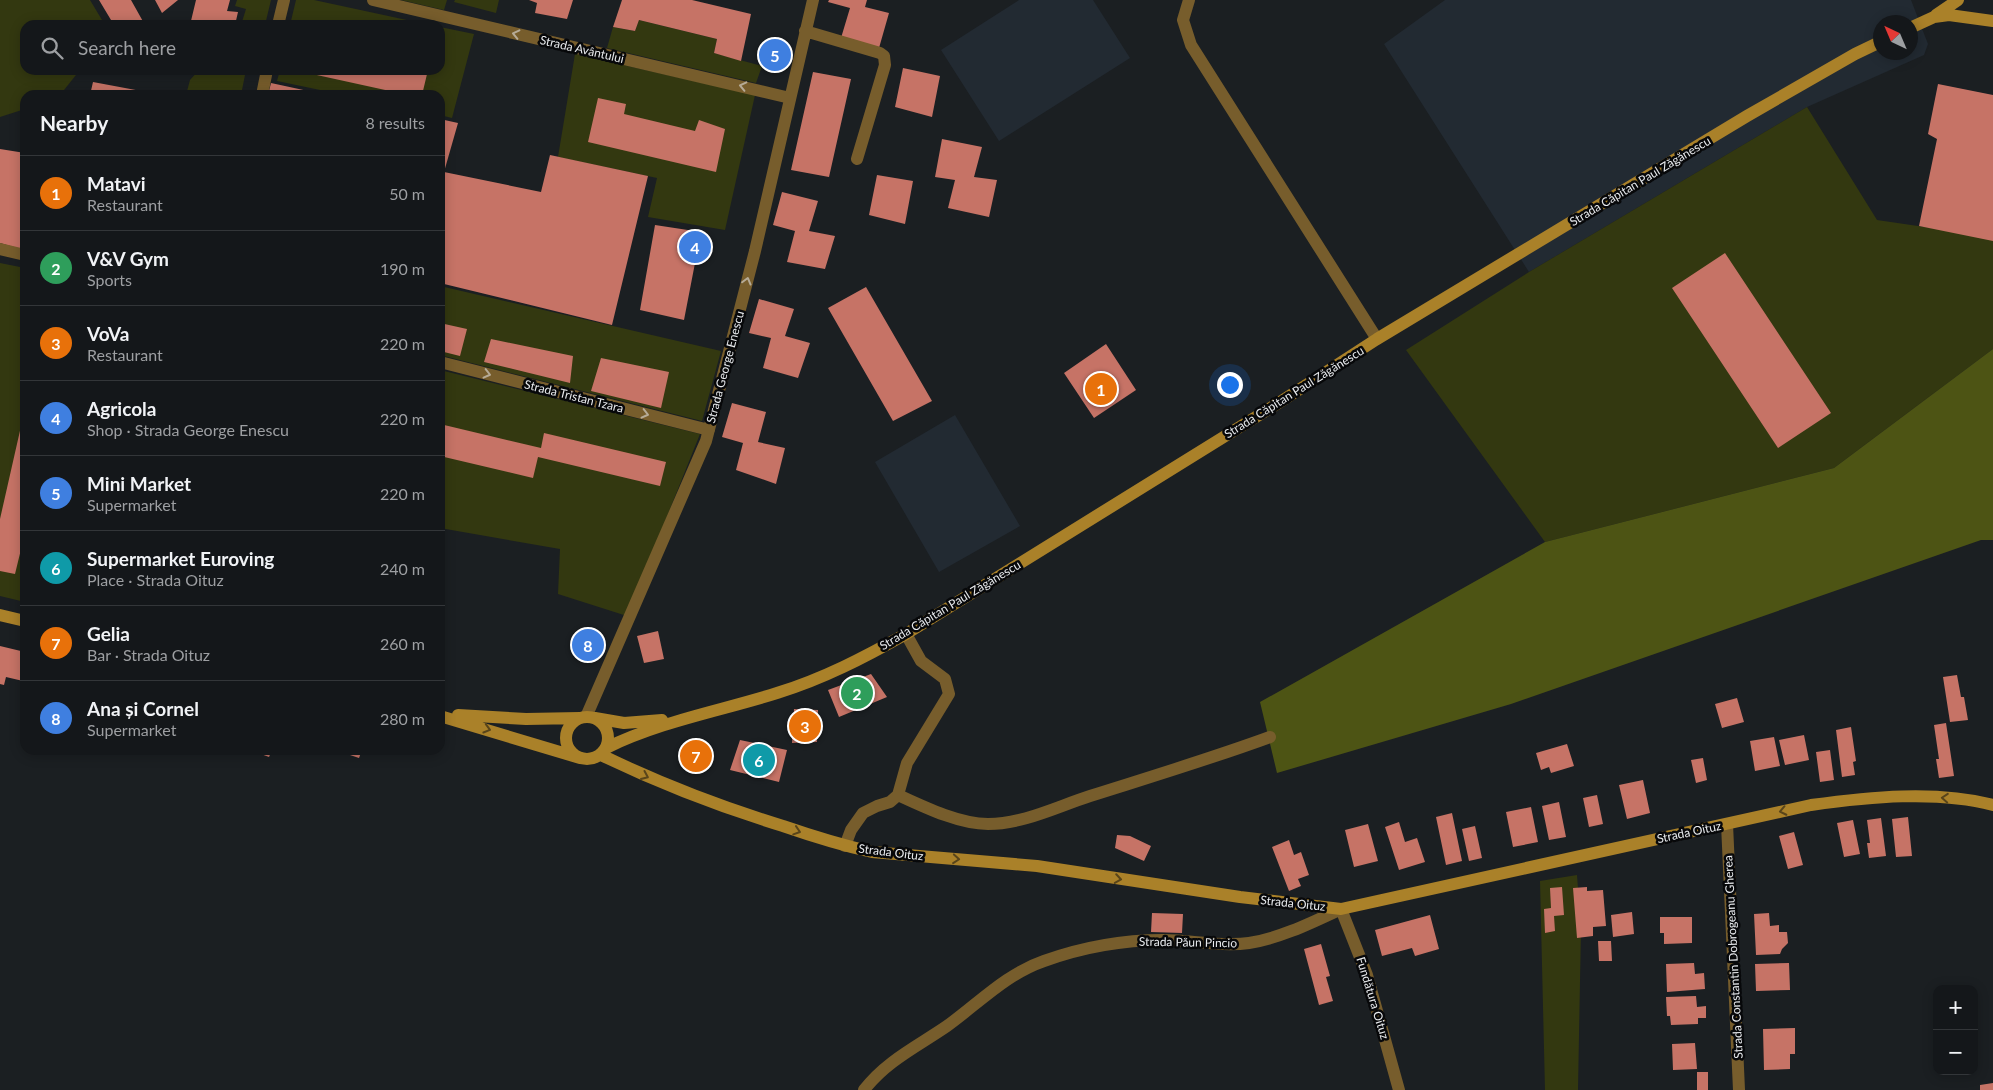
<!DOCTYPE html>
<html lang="en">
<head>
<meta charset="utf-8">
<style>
	:root { --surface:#14171a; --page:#1d2023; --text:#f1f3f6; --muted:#9d9fa2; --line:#333639; --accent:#42d4a1 }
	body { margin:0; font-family:Lato,sans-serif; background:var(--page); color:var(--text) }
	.controls { position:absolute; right:15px; bottom:15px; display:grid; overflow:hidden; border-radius:10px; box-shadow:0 2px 12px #0003 }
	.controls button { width:45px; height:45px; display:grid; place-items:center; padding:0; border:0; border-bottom:1px solid var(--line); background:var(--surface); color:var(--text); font:25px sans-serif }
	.compass { position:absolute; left:1873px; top:15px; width:45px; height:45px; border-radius:50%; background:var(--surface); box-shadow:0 2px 12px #0003; rotate:316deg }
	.you { position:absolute; left:1229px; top:384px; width:18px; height:18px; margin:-12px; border:4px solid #fff; border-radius:50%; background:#1a73e8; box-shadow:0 0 0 8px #1a73e833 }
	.badge { display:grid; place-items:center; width:32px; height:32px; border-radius:50%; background:var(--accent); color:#fff; font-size:16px; font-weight:700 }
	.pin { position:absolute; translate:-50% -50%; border:2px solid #fff; box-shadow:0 1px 5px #0006 }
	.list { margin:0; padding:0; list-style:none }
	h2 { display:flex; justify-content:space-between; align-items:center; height:65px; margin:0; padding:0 20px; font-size:21px }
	h2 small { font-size:16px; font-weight:400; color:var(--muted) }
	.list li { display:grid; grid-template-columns:32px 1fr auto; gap:15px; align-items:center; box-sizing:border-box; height:75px; padding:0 20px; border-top:1px solid var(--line) }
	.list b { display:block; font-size:19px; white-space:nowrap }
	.list p { margin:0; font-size:16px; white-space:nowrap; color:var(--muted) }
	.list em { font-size:16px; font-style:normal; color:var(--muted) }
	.icon { flex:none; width:28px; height:28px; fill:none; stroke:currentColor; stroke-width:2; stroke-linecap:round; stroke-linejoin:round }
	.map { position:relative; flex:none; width:1993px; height:1090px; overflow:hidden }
	.search { position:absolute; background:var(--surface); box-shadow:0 2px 12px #0003; left:20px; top:20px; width:425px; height:55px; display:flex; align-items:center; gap:12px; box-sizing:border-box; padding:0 18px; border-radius:15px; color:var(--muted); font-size:19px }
	.panel { position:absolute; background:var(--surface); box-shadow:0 2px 12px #0003; left:20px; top:90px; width:425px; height:665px; border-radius:15px }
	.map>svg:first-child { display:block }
	.built { fill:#222a32; fill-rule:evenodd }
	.green { fill:#333810 }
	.forest { fill:#4d5414 }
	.building { fill:#c67366 }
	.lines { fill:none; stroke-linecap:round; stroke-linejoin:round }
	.street { stroke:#775d2c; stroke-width:12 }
	.secondary { stroke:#aa8129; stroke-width:12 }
	.oneway { stroke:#b6ab97 }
	.oneway2 { stroke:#58441a }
	.labels { text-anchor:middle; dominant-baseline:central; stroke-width:5; stroke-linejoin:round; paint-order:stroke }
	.street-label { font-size:12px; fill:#e9ebee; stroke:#07080a }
</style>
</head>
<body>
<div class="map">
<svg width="1993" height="1090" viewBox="0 0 1993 1090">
	<rect width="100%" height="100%" fill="#1b1f22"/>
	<path class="built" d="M1019,0H1093L1130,58L999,141L941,50Z
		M1445,0H1911L1928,44L1924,55L1807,107L1529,272L1384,44ZM1880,22H1910V52H1880Z
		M955,415L1020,526L939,572L875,462Z"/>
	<path class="green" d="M0,0H90L105,25H25V70H80L60,95H25V109L0,117Z
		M237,0H271L265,25H241L246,9L235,6Z
		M296,0H314L430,25H290Z
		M401,0H447L444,10Z
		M455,0H499L496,13L454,2Z
		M639,20L717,39L714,53L762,66L756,83L607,48L613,27L635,31Z
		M440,27L474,34L452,118L440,115V95H344L277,81L280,70H440Z
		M575,54L755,95L725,230L648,217L657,178L558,157Z
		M199,70H246L241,95H186L190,80Z
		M1807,107L1877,220L1993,237V349L1834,468L1545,542L1406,350L1529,272Z
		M0,263L25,268V602L0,596Z
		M440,286L721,351L702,421L440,355Z
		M440,370L700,434L627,616L558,594L560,549L440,528Z
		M1577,875L1581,928L1578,1090H1545L1540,881Z"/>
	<path class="forest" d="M1993,349V540H1981L1511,704L1277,773L1260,702L1545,542L1834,468Z"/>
	<path class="building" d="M99,0H131L145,25H114Z
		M155,0H178L162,13Z
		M196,0H230L227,11L238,12L235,25H190Z
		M529,0H573L567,19L535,13L537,3Z
		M622,0H692L751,14L741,61L714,53L717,39L639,20L635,31L613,27Z
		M829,0H867L865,7L889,13L879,48L841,38L850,8L828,2Z
		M768,40L788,44L783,70L762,66Z
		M903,68L940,76L932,117L895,107Z
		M294,70H428L422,95H408Z
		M813,72L851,79L829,177L791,170Z
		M93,82L141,91L140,95H90Z
		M271,83L322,94V95H268Z
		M1938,84L1993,95V241L1919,226L1937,139L1928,134Z
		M598,98L626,104L624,114L695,131L699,120L725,129L716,172L588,142Z
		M440,119L458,123L444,172L541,192L550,155L648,176L612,325L440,283Z
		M942,139L982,147L974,177L997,180L989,217L948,208L955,180L935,177Z
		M0,149L25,153L24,250L0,243Z
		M877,175L913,181L905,224L869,215Z
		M782,192L818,201L809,231L835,236L825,269L787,262L795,231L773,225Z
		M655,225L701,232L684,320L640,310Z
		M1725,253L1831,413L1778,448L1672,288Z
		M866,287L932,401L893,421L828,308Z
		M759,299L794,309L785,336L810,343L798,378L763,368L771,338L749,333Z
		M440,323L467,329L460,356L440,351Z
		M491,339L573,356L570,383L484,362Z
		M1106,344L1136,390L1094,418L1064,373Z
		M601,358L669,372L661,408L591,391Z
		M732,403L766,412L758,442L785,448L776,484L736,470L743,443L722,437Z
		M24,413L25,533L15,574L0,571V519Z
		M440,424L541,448L544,433L666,462L660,486L538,457L533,478L440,456Z
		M658,631L664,659L644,663L637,636Z
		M0,646L25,652L23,681L6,677L4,685L0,684Z
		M871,674L887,697L839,717L828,690Z
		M1957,675L1961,697H1964L1968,720L1950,722L1943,677Z
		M1737,698L1744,722L1722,728L1715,704Z
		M794,709L818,710L817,742L792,743Z
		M1946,723L1954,776L1939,778L1936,759H1939L1934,725Z
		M1851,727L1856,761L1853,762L1855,775L1842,777L1836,730Z
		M1804,735L1809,760L1785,765L1779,740Z
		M1774,737L1780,766L1755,771L1750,741Z
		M740,740L787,750L779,782L730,770Z
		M1567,744L1574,766L1551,773L1549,767L1541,770L1536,753Z
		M250,750H272L269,757Z
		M342,750H362L359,758L341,752Z
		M1830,750L1834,780L1820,782L1816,752Z
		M1703,758L1707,780L1696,783L1691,760Z
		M1643,780L1650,813L1627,819L1619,785Z
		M1597,795L1603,824L1589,827L1583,798Z
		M1559,802L1566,837L1549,840L1542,806Z
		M1531,807L1538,842L1513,847L1506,812Z
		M1452,813L1462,861L1446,865L1436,817Z
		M1908,817L1912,856L1896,857L1892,819Z
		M1881,818L1886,856L1869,858L1867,843H1870L1867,820Z
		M1853,820L1860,854L1844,857L1837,823Z
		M1399,822L1405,842L1417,838L1425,862L1399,870L1385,827Z
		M1368,824L1378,861L1354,867L1345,830Z
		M1475,826L1482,858L1469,861L1462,829Z
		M1794,832L1803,865L1788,869L1779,836Z
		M1117,835L1130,836L1151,846L1144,861L1115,848Z
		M1289,840L1294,855L1301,852L1309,875L1298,879L1301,886L1289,891L1272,847Z
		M1562,887L1564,915L1554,916L1555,931L1545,933L1544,909L1551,908L1550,888Z
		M1587,887V891L1603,890L1606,926L1593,927V936L1577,938L1573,888Z
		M1632,912L1634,934L1613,937L1611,915Z
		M1152,913L1183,914L1182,933L1151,932Z
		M1769,913L1770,926L1779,925V932H1787L1788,943L1782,949L1780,954L1756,955L1754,914Z
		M1430,915L1439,949L1415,956L1412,948L1382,956L1375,930Z
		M1660,917H1692V943L1664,944V933H1660Z
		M1598,941H1611L1612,961H1599Z
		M1321,944L1330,976L1326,977L1333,1001L1319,1005L1304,949Z
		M1694,963L1695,974L1704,973L1705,989L1667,992L1666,964Z
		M1789,963L1790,990L1756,991L1755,964Z
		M1696,996L1697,1007L1706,1006V1018H1698V1024L1671,1025L1670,1016H1667L1666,997Z
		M1795,1028V1054H1790V1069L1764,1070L1763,1029Z
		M1695,1043L1697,1069L1673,1070L1672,1044Z
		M1697,1072H1708V1090H1697Z
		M1993,1083V1090H1980V1085Z"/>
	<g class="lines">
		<path class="street" d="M373,0L790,98
			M1189,0L1183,20L1191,45L1377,339
			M278,25L284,0
			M805,31L880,53L884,56L885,65L857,159
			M262,95L267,70
			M0,249L25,255
			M440,362L709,430
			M586,717L706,441L755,251L813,0
			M898,795C924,807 959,824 988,824C1023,824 1056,807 1090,796C1150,777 1210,759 1270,737
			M1727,824L1739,1090
			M845,846L851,830L863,813L877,806L890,802L898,795L907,763L949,694L945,679L921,661L906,634
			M864,1090C886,1061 918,1046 947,1026C979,1003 1006,974 1044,961C1083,947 1122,940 1163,940C1192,940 1221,947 1249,943C1281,938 1313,922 1341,909L1367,975L1399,1090"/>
		<path class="secondary" d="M1936,15L1958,0
			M1910,28L1934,17L1949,15L1993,21
			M0,615L25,621
			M458,715L526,719L580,718
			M440,716L580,758
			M566 738a21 21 0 1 1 42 0a21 21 0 1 1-42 0Z
			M595,718L624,723L662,720
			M606,748C661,721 720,711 777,693C823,679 865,657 906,634L1280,402L1377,339L1747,116L1855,54L1880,42
			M601,755C659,783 721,807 783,826C812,836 841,845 872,852L1037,866L1240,897L1341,909L1811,805C1868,797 1937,790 1993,805"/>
	</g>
	<defs><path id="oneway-chevron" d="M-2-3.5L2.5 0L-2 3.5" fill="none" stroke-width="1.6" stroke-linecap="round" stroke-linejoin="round" transform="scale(1.25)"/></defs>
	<g class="oneway">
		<use href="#oneway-chevron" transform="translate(516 34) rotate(-167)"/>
		<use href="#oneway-chevron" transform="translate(743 86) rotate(-167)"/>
		<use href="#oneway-chevron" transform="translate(747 281) rotate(-75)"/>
		<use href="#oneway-chevron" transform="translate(487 374) rotate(14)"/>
		<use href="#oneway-chevron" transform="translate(645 414) rotate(14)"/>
	</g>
	<g class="oneway2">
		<use href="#oneway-chevron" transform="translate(487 729) rotate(16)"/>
		<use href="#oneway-chevron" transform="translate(645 776) rotate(24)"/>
		<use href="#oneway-chevron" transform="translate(1945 798) rotate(-176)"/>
		<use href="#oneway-chevron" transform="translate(1783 811) rotate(168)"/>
		<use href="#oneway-chevron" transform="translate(797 831) rotate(18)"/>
		<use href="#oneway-chevron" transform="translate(956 859) rotate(5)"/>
		<use href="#oneway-chevron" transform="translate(1118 879) rotate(9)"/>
	</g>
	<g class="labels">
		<g class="street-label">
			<text transform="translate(582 49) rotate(13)">Strada Avântului</text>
			<text transform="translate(1640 181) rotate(-31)">Strada Căpitan Paul Zăgănescu</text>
			<text transform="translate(725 367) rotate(-75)">Strada George Enescu</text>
			<text transform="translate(1294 392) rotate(-32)">Strada Căpitan Paul Zăgănescu</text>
			<text transform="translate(574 396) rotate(14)">Strada Tristan Tzara</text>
			<text transform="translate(950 605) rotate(-31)">Strada Căpitan Paul Zăgănescu</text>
			<text transform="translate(1689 832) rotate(-12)">Strada Oituz</text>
			<text transform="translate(891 852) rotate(7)">Strada Oituz</text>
			<text transform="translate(1293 903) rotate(6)">Strada Oituz</text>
			<text transform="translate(1188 942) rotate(1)">Strada Păun Pincio</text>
			<text transform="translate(1733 957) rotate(-93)">Strada Constantin Dobrogeanu Gherea</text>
			<text transform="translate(1373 998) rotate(73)">Fundătura Oituz</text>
		</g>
	</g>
</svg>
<div class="controls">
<button>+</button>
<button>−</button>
</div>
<svg class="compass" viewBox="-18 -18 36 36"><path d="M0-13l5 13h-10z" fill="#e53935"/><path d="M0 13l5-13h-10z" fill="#9d9fa2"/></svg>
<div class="you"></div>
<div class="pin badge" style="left:1101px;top:389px;background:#e8710a">1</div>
<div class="pin badge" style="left:857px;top:693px;background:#2e9e5b">2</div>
<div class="pin badge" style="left:805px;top:726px;background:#e8710a">3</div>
<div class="pin badge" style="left:695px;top:247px;background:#3f7fe0">4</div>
<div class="pin badge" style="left:775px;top:55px;background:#3f7fe0">5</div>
<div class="pin badge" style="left:759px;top:760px;background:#0f9aa8">6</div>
<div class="pin badge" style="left:696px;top:756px;background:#e8710a">7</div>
<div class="pin badge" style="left:588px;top:645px;background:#3f7fe0">8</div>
<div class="search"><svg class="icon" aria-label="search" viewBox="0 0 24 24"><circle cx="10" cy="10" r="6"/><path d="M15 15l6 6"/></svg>Search here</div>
<section class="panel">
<h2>Nearby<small>8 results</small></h2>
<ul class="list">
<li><span class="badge" style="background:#e8710a">1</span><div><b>Matavi</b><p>Restaurant</p></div><em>50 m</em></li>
<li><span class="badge" style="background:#2e9e5b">2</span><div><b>V&amp;V Gym</b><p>Sports</p></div><em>190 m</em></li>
<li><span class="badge" style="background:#e8710a">3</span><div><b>VoVa</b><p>Restaurant</p></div><em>220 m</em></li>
<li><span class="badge" style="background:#3f7fe0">4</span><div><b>Agricola</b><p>Shop · Strada George Enescu</p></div><em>220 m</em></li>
<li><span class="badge" style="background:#3f7fe0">5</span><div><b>Mini Market</b><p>Supermarket</p></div><em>220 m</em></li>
<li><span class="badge" style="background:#0f9aa8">6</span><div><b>Supermarket Euroving</b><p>Place · Strada Oituz</p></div><em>240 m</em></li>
<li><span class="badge" style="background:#e8710a">7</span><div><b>Gelia</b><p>Bar · Strada Oituz</p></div><em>260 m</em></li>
<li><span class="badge" style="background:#3f7fe0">8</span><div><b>Ana și Cornel</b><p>Supermarket</p></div><em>280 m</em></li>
</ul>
</section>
</div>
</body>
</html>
